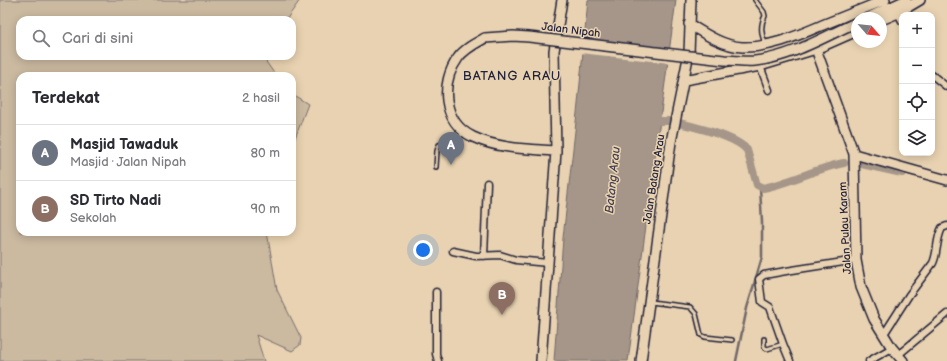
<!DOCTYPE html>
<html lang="id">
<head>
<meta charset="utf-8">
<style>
	:root { --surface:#fff; --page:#f7f7f7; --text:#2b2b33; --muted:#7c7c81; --line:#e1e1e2; --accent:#22223b }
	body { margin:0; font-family:"Balsamiq Sans",sans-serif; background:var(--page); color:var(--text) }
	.controls { position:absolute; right:12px; top:12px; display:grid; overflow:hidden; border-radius:8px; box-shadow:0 2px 10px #0003 }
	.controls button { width:36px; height:36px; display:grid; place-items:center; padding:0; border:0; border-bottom:1px solid var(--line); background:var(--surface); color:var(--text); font:20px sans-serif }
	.compass { position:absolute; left:851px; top:12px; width:36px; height:36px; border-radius:50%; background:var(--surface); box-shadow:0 2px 10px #0003; rotate:118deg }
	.you { position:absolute; left:423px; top:250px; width:14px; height:14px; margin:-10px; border:3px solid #fff; border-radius:50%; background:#1a73e8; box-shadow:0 0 0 6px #1a73e833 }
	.badge { display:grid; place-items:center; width:26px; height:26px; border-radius:50%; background:var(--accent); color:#fff; font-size:13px; font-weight:700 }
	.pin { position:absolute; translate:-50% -33px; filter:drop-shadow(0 1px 2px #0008) }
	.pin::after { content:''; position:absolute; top:21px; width:14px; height:12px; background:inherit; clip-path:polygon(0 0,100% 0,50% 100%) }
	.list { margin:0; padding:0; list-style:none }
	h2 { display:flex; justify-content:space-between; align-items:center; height:52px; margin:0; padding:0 16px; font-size:17px }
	h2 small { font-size:13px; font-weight:400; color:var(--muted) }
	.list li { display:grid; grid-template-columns:26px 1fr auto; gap:12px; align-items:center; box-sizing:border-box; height:56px; padding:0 16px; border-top:1px solid var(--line) }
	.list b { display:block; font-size:15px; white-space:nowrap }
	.list p { margin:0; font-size:13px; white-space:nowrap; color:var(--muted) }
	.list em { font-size:13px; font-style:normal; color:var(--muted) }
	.icon { flex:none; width:22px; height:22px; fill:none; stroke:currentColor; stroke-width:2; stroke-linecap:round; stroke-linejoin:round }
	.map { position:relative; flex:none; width:947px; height:361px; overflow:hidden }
	.search { position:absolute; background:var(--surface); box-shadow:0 2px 10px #0003; left:16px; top:16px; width:280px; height:44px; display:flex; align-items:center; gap:10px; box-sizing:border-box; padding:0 14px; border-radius:12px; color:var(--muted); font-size:15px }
	.panel { position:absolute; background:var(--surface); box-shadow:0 2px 10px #0003; left:16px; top:72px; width:280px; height:164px; border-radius:12px }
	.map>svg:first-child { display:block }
	.green { fill:#cbb9a0; stroke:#766e6e }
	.water { fill:#a59689; stroke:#71686a }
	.pier { fill:#e8d2b1 }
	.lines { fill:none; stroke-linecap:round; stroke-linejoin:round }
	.stream { stroke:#71686a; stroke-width:2.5 }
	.canal { stroke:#a59689; stroke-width:8 }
	.lane-casing { stroke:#22223b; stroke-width:6 }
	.street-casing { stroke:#22223b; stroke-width:9 }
	.secondary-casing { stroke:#22223b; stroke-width:12 }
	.lane { stroke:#e8d2b1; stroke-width:3 }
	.street { stroke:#e8d2b1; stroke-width:6 }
	.secondary { stroke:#e8d2b1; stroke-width:9 }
	.secondary-bridge-casing { stroke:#22223b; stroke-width:12; stroke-linecap:butt }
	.secondary-bridge { stroke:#e8d2b1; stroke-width:9 }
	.labels { text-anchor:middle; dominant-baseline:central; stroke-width:3; stroke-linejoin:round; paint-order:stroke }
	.street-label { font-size:11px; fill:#22223b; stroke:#e8d2b1 }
	.water-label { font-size:12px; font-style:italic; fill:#433f4e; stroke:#e8d2b1 }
	.quarter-label { font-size:13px; letter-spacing:1px; fill:#22223b; stroke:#e8d2b1 }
</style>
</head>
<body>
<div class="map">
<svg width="947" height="361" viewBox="0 0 947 361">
	<rect width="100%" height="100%" fill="#e8d2b1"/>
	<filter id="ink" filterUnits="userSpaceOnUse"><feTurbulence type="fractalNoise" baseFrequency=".025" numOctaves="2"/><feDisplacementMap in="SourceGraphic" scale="8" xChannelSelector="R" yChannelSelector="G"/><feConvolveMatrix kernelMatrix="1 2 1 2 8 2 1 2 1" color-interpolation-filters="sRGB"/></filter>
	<g filter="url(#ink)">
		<path class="green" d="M0,0H300L286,20H20V56H262L276,76H20V232H267L277,290L301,338L300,345L292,351L256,335L264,361H0Z
			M292,94L308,104L292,146Z"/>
		<path class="water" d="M588,0H676L628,361H554L563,238L578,104Z"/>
		<path class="pier" d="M581,41L671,51L670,63L580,53Z"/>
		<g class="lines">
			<path class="stream" d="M736,361L747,308L762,257V222L760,188"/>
			<path class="canal" d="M660,121H668
				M679,123C696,127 737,137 747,150L757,185L763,188C791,183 816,168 844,163
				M857,163L902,173"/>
			<defs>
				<path id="lane" d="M755,0L764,12L765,16C760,25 761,34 765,43
					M436,167L437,151L439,145L446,143H456L463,132
					M651,302L690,307L696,314L701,335L705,337L732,340
					M764,339V347L767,349L783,344"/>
				<path id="street" d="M898,13L902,21
					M760,66L769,90
					M932,75L947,87
					M453,251L476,256L500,255L516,260L548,263
					M484,256L487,183
					M436,292V354L438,361
					M884,334L909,295L933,263C938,252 936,239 942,228L947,226
					M898,355L947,314
					M790,361L783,344L770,307L762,302L759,279L764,275L786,271L856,260
					M869,361L892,348"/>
				<path id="secondary" d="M867,18L906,0
					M881,20L898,13L920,0
					M689,24C705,34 723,46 742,47C771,48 799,35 825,24C845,16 865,8 885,0
					M485,38C476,43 464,49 458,58C440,83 442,122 473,137C499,149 528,149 556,151
					M816,49L854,154L856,260L861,287L874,319L892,348L903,361
					M684,80L760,66L816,49L857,31
					M854,154L947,180
					M541,361L556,151L554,51L562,0
					M641,361L671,142L689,53L691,0"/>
			</defs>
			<use href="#lane" class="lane-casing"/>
			<use href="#street" class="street-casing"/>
			<use href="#secondary" class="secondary-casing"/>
			<use href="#lane" class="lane"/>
			<use href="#street" class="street"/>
			<use href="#secondary" class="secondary"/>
			<defs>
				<path id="secondary-bridge" d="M485,38L513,36L529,37L724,60C734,60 745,62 755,61C791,57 824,37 857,22"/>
			</defs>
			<use href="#secondary-bridge" class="secondary-bridge-casing"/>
			<use href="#secondary-bridge" class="secondary-bridge"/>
		</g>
	</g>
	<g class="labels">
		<g class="street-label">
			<text transform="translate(571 30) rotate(7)">Jalan Nipah</text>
			<text transform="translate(654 179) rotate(-81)">Jalan Batang Arau</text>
			<text transform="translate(845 228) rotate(-93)">Jalan Pulau Karam</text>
		</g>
		<g class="water-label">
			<text transform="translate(613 180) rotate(-84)">Batang Arau</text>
		</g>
		<g class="quarter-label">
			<text x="512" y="76">BATANG ARAU</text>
		</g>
	</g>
</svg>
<div class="controls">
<button>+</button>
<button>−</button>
<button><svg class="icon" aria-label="locate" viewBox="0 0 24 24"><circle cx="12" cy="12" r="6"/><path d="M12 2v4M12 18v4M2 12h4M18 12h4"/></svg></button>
<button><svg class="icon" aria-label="layers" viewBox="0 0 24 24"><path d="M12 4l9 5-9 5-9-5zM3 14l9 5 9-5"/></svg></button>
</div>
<svg class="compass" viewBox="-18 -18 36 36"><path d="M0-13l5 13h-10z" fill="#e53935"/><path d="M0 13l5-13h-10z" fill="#7c7c81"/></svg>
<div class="you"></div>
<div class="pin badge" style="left:451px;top:165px;background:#6b7280">A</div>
<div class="pin badge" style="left:502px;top:315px;background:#8d6e63">B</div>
<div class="search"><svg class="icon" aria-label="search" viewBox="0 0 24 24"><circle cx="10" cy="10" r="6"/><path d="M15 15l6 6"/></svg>Cari di sini</div>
<section class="panel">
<h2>Terdekat<small>2 hasil</small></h2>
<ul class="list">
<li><span class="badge" style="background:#6b7280">A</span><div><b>Masjid Tawaduk</b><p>Masjid · Jalan Nipah</p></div><em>80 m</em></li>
<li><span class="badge" style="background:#8d6e63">B</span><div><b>SD Tirto Nadi</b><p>Sekolah</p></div><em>90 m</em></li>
</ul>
</section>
</div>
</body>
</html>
